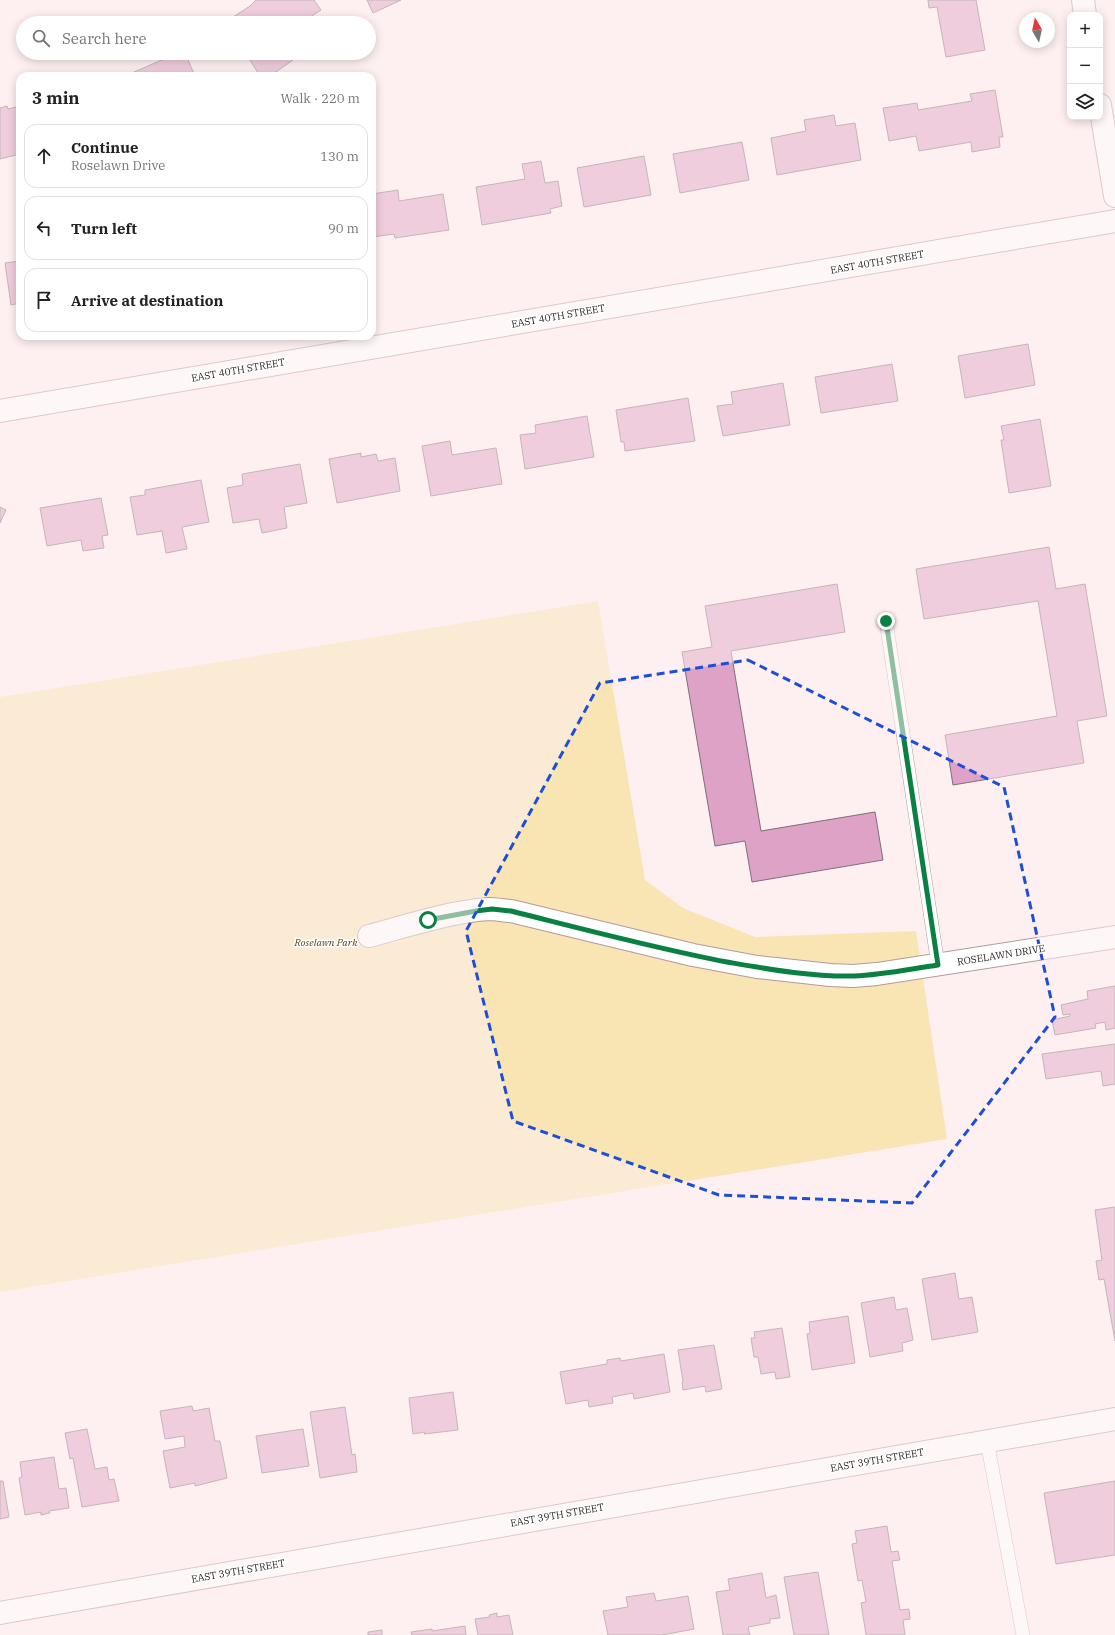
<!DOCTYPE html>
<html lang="en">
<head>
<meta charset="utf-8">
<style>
	:root { --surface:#fff; --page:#f6f6f6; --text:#222; --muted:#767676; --line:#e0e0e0 }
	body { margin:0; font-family:"IBM Plex Serif",serif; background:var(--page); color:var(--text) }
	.controls { position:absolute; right:12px; top:12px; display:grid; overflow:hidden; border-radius:8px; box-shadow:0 2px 10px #0003 }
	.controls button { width:36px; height:36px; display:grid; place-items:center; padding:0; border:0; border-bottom:1px solid var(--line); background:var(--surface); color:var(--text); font:20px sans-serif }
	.compass { position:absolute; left:1019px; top:12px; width:36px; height:36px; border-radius:50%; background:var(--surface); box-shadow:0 2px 10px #0003; rotate:351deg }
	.stop { position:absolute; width:12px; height:12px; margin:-9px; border:3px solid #0b8043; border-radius:50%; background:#fff }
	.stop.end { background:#0b8043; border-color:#fff; box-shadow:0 1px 4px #0008 }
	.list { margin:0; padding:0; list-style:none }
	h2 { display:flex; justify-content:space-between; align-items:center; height:52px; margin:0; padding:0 16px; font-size:17px }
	h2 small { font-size:13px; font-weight:400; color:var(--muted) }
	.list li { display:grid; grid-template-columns:26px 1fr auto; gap:12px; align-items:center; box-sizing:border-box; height:64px; margin:0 8px 8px; padding:0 8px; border:1px solid var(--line); border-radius:12px }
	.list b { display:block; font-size:15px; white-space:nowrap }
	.list p { margin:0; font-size:13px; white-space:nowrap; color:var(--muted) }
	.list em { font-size:13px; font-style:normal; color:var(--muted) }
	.icon { flex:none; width:22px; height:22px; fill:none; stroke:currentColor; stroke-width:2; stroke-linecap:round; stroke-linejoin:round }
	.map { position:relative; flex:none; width:1115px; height:1635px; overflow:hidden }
	.search { position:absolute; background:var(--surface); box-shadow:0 2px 10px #0003; left:16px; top:16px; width:360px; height:44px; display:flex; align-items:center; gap:10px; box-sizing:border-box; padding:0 14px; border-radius:22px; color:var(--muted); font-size:15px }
	.panel { position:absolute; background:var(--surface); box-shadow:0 2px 10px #0003; left:16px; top:72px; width:360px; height:268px; border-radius:12px }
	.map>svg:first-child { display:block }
	.green { fill:#f9e4b4 }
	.building { fill:#dda2c5; stroke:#7e6e77 }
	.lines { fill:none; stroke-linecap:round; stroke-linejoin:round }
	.service-casing { stroke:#b19b9b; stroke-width:14 }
	.minor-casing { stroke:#b19b9b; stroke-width:24 }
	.primary-casing { stroke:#b19b9b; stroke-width:24 }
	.service { stroke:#fff; stroke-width:13 }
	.minor { stroke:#fff; stroke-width:22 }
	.primary { stroke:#fff; stroke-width:22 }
	.route { stroke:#0b8043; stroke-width:5 }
	.marked { fill:none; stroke:#1d4ed8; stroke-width:3; stroke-dasharray:8 5; stroke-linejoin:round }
	.labels { text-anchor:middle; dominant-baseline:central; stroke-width:3; stroke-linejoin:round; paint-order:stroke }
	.street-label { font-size:10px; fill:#2c2424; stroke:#fff }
	.park-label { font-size:10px; font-style:italic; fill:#574415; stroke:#fff }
</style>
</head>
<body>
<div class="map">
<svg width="1115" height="1635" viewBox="0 0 1115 1635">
	<rect width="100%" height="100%" fill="#fef0f0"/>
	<path class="green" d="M598,601L645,880L683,908L755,937L916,931L947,1139L0,1292V697Z"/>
	<path class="building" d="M256,0H314L321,10L301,23H228L227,21L250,6Z
		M367,0H401L373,13Z
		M928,0H976L985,50L946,57L937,7L929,8Z
		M168,53H185L195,76H133L132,73L164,59L162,55Z
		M248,53H288L293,60L270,76H260L248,57L250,56Z
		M995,90L1003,137H999L1000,147L972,152L971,142L919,151L916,136L889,141L883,108L917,103L918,110L972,101L970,94Z
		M7,106L8,109L20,106V148H18L20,154L0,159V108Z
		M834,115L836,126L855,123L861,160L777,175L771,138L806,131L804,120Z
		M742,142L749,180L680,193L673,154Z
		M644,156L651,195L584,207L577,168Z
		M541,161L545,183L558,181L562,206L550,209L551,213L482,225L476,187L525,179L522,164Z
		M398,190L399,201L443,194L449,230L395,238L394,234L372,237V194Z
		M20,261V303L11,305L5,263Z
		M1028,344L1035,385L965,398L958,356Z
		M892,364L898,401L821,413L815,377Z
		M783,383L790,425L723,436L717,406L733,404L731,392Z
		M688,398L695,441L625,451L624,442H621L616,410Z
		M587,416L594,457L525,469L520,435L536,433L535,425Z
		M1040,419L1051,486L1009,493L1001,440H1004L1001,426Z
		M450,441L452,455L496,448L502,484L431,496L422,446Z
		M361,453V457L376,454L378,461L395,458L400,491L337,503L329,459Z
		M300,464L307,503L284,507L287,528L262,533L259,519L233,523L227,488L243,485L242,474Z
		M201,480L209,522L182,527L187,549L166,553L162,531L137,535L130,497L145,495V490Z
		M101,498L108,535L102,536L104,548L83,551L81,540L47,546L40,508Z
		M0,507L6,510L0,523Z
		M1049,547L1056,589L1085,584L1107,716L1077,721L1084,763L953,785L945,735L1057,716L1038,601L924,619L916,569Z
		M837,584L845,632L731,651L761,831L875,812L883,860L752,882L745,841L715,846L682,652L712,647L705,606Z
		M1115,986V1028L1106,1030L1105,1022L1095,1024L1096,1028L1055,1035L1052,1020L1070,1016V1014L1063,1015L1061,1005L1088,999L1087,991Z
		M1115,1044V1084L1103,1086L1101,1071L1046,1079L1042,1054Z
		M1115,1207V1341L1104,1279L1099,1280L1096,1261L1102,1260L1095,1210Z
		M955,1273L959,1299L972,1297L978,1332L932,1340L922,1279Z
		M894,1297L896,1310L907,1308L913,1340L902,1343L903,1351L870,1357L861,1303Z
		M848,1316L855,1363L812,1370L807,1334L810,1333L809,1322Z
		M782,1328L790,1377L776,1379L775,1372L761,1374L758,1357H754L751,1338H755L754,1332Z
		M714,1345L722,1389L706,1392L705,1386L683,1390L682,1382H683L678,1350Z
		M664,1354L670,1392L634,1399L633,1393L612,1397L613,1403L589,1407L588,1400L566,1404L560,1372L607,1364V1360L620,1358L621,1361Z
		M453,1392L458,1430L424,1434L425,1432L413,1434L409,1398Z
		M192,1406L193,1411L209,1408L215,1441H220L227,1478L195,1486V1483L170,1488L163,1451L185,1447L184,1436L165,1439L160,1411Z
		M345,1407L352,1455L355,1454L357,1472L320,1478L310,1412Z
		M87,1429L95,1469L107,1467L109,1480L114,1479L119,1501L82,1507L73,1458L70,1459L65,1433Z
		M303,1429L309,1466L262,1473L256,1436Z
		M54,1457L59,1489L66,1488L69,1508L49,1511L50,1513L41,1515V1512L25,1515L19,1478L22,1477L20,1462Z
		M0,1481H3L9,1517L0,1519Z
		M1115,1481V1555L1056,1564L1044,1493Z
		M887,1526L891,1552L898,1551L900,1560L892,1561L900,1610L909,1609L910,1619L903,1620L905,1635H866L861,1603L866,1602L862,1580L858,1581L852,1544L857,1543L855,1531Z
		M818,1572L829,1635H794L784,1577Z
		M762,1573L766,1598L776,1595L780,1618L770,1619V1623L748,1627L750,1635H723L716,1592L730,1590L728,1579Z
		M654,1593L656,1601L688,1596L694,1629L662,1635H608L603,1611L628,1607L626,1597Z
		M497,1613V1617L509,1615L513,1635H478L475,1619L490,1617L489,1615Z
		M465,1626L466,1635H412L411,1632L432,1629V1631Z
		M382,1630V1635H368V1632Z"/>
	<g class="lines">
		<defs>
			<path id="service" d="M886,621L938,965
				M987,1441L1023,1635"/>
			<path id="minor" d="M0,411L1115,221
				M369,936C407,926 451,911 490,909C497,909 504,911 511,911L693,955L757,967L830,975L853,976L877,974L1115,937
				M0,1613L1115,1419"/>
			<path id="primary" d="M1083,0L1085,15
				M1100,105L1115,196"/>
		</defs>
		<use href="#service" class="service-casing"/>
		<use href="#minor" class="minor-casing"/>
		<use href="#primary" class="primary-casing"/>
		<use href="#service" class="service"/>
		<use href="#minor" class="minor"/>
		<use href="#primary" class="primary"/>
	</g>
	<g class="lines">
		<path class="route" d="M428,920L476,911L492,909L511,911C583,929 654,948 727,962C768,969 812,977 854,976C882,975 910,969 938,965L886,621"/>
	</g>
	<path d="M0 0H1115V1635H0ZM748,660L1004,787L1055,1017L912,1203L719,1195L513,1121L466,931L600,683Z" fill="#fef0f0" fill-opacity=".55" fill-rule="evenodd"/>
	<path class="marked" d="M748,660L1004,787L1055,1017L912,1203L719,1195L513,1121L466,931L600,683Z"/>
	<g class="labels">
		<g class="street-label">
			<text transform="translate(877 262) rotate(-10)">EAST 40TH STREET</text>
			<text transform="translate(558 316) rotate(-10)">EAST 40TH STREET</text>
			<text transform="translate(238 370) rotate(-10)">EAST 40TH STREET</text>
			<text transform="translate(1001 955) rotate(-9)">ROSELAWN DRIVE</text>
			<text transform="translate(877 1460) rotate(-10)">EAST 39TH STREET</text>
			<text transform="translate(557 1515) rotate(-10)">EAST 39TH STREET</text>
			<text transform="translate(238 1571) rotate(-10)">EAST 39TH STREET</text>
		</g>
		<g class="park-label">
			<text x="326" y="942">Roselawn Park</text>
		</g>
	</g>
</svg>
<div class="controls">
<button>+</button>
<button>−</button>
<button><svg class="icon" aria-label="layers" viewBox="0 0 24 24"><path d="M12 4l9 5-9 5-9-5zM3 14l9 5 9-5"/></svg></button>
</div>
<svg class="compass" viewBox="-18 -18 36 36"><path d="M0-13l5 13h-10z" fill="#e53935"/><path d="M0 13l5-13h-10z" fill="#767676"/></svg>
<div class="stop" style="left:428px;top:920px"></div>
<div class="stop end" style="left:886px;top:621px"></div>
<div class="search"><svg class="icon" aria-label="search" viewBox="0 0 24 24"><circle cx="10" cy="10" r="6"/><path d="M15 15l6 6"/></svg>Search here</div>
<section class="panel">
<h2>3 min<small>Walk · 220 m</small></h2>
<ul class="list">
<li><svg class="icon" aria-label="ahead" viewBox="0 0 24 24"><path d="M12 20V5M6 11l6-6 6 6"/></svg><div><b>Continue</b><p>Roselawn Drive</p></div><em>130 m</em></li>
<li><svg class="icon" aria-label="left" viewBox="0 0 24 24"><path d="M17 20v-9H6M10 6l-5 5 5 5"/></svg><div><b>Turn left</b></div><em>90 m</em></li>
<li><svg class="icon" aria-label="arrive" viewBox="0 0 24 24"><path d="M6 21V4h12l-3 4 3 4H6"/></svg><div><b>Arrive at destination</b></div></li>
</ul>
</section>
</div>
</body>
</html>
